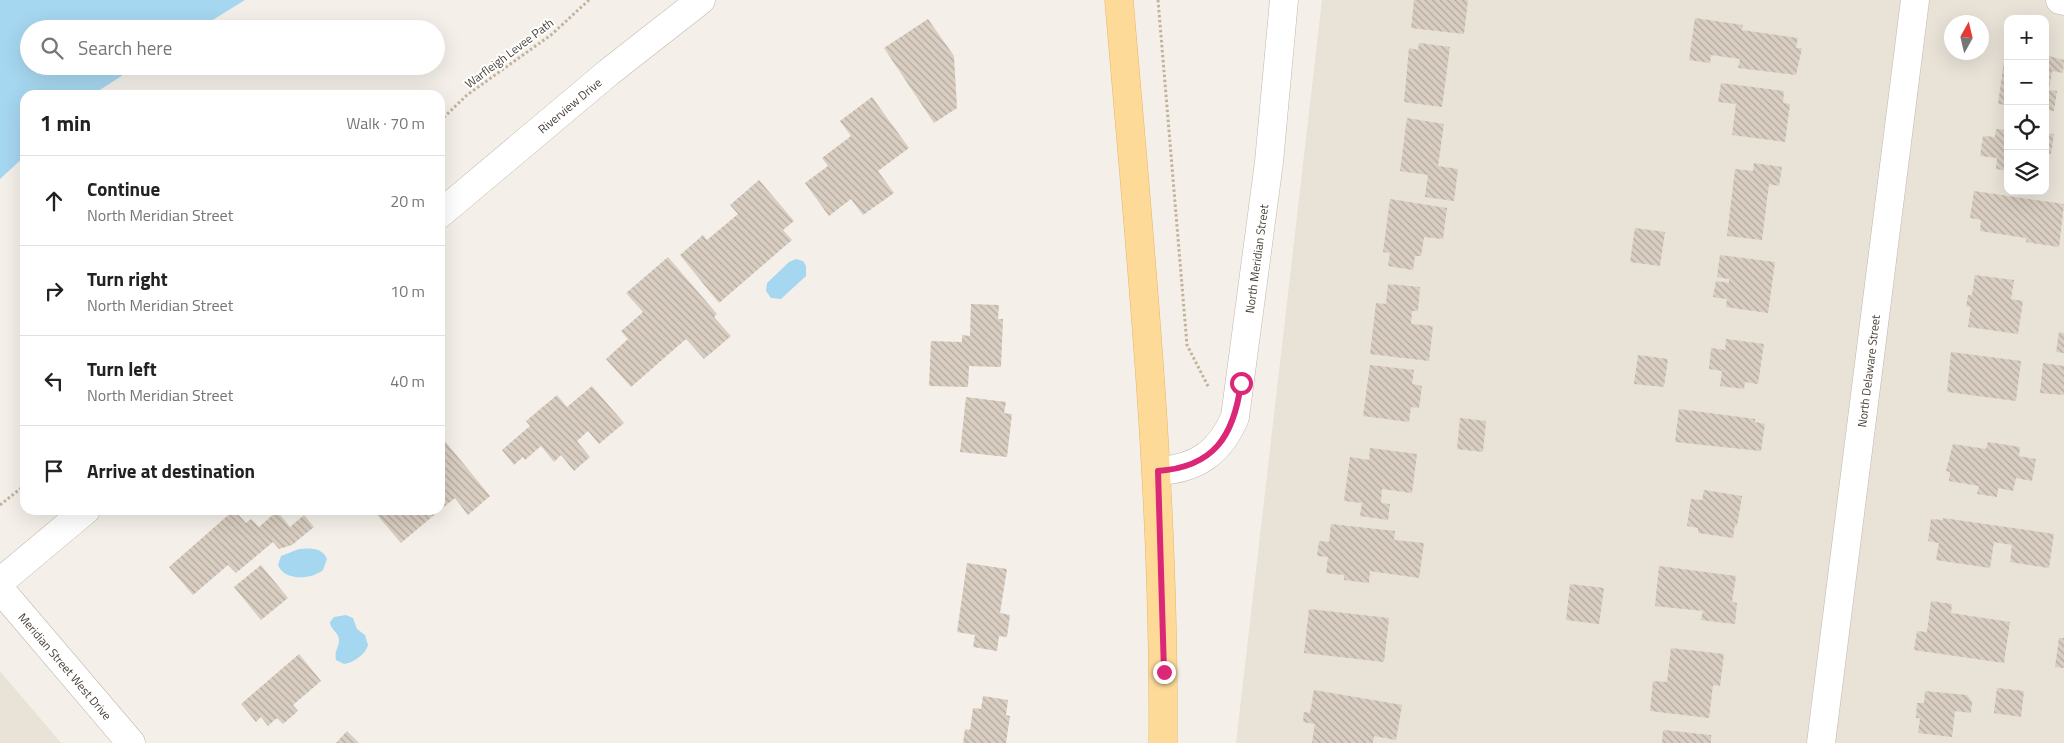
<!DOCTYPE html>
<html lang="en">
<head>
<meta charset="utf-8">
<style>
	:root { --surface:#fff; --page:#f6f6f6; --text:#222; --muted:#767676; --line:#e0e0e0 }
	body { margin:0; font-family:"Titillium Web",sans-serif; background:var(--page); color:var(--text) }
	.controls { position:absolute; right:15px; top:15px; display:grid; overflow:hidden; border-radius:10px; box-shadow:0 5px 20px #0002 }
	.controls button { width:45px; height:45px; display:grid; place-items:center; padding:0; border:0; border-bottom:1px solid var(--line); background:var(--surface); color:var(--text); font:25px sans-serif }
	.compass { position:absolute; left:1944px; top:15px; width:45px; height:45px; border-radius:50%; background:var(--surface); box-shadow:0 5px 20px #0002; rotate:8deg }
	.stop { position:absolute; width:15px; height:15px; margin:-11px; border:4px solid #db2777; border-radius:50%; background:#fff }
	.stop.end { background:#db2777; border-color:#fff; box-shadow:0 1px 5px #0008 }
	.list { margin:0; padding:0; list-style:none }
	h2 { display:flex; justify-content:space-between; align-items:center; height:65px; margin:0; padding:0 20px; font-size:21px }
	h2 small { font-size:16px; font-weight:400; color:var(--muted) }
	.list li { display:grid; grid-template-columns:32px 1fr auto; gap:15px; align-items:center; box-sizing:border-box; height:90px; padding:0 20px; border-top:1px solid var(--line) }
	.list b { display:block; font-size:19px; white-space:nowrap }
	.list p { margin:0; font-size:16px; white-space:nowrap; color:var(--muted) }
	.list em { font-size:16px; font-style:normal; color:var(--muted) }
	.icon { flex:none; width:28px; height:28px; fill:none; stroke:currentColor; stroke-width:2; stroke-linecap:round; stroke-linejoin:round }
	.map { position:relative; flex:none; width:2064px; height:743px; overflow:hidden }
	.search { position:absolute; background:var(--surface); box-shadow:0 5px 20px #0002; left:20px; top:20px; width:425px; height:55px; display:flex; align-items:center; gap:12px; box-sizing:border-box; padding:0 18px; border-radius:28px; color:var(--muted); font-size:19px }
	.panel { position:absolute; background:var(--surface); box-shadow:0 5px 20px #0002; left:20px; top:90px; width:425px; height:425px; border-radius:15px }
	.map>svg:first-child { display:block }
	.residential { fill:#e8e2d7; fill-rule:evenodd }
	.water { fill:#a6d7f0 }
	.building { fill:url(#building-back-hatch) }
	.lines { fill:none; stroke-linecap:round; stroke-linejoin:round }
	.minor-casing { stroke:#c0b7ab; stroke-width:29 }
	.primary-casing { stroke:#e4b668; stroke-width:29 }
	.path { stroke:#c2b29c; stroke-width:3; stroke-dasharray:2.5 2.5; stroke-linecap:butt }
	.minor { stroke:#fff; stroke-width:28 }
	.primary { stroke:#feda99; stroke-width:28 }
	.route { stroke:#db2777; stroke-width:6 }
	.labels { text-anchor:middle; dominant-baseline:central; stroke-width:4; stroke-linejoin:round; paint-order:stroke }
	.street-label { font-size:12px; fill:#484037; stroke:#fff }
</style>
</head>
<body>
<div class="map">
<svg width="2064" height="743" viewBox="0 0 2064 743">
	<defs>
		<pattern id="building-back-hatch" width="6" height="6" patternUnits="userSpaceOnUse" patternTransform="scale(1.25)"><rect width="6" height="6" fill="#d9cec1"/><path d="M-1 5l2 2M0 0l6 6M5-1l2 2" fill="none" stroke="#b2a99e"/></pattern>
	</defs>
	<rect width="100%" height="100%" fill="#f4f0e9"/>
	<path class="residential" d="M1322,0H2064V743H1236ZM2008,19H2045V191H2008ZM1952,22H1982V52H1952Z
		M0,671L61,743H0Z"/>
	<path class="water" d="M0,0H245L198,29H29V66H137L92,95H25V156L0,179Z
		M796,259L803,261L806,266V276L781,299L771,298L766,291L767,283L789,262Z
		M299,549C310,548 322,547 327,559L323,570C311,580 284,581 278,565L281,556Z
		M346,615L353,618L357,629L365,635L368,645C366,654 353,663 344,664L336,660C334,651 339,647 339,640C339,632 330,630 330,622L334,617Z"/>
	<path class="building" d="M1414,0H1468L1464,34L1411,28Z
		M1695,18L1743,25L1742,30L1798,38L1796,48H1802L1796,75L1738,68L1740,59L1711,55L1710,63L1689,60Z
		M928,19L954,56L957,108L934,123L884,48Z
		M1419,43L1450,47L1442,107L1404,102L1409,48L1418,50Z
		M2005,54L2008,55V105L1998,104Z
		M2045,55L2064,60L2063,73L2052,71L2049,90L2057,91L2054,111L2045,110Z
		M1721,83L1784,91L1783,103L1790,104L1785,142L1732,135L1736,104L1718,102Z
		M872,97L909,148L878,171L894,193L863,215L851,199L829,216L805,183L828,166L822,158L851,136L840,121Z
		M1407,118L1444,124L1438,166L1458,169L1454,201L1425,197L1428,175L1400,171Z
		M1996,129L2008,130V171L1996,169L1997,158L1980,156L1983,136L1995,137Z
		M2045,133L2054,134L2051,154L2045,153Z
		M1754,163L1782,167L1779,186L1769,184L1762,240L1727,236L1735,169L1753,171Z
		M759,180L794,221L783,230L792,240L719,303L680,255L703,235L707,240L738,214L730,205Z
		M1974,191L2064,204L2059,247L2026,242V238L1980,231L1981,220L1970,218Z
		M1390,199L1447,208L1443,239L1424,237L1421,256H1415L1413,270L1388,266L1390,253L1383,252Z
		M1635,228L1665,232L1660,266L1630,262Z
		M1720,255L1775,262L1768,313L1726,307L1727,299L1713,297L1716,281L1729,283V279L1717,277Z
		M668,257L717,314L714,317L731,336L704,359L686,339L631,387L606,359L628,339L621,331L643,312L626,293Z
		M1975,275L2014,280L2011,299L2023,301L2018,334L1968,327L1971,307L1966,306L1968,295H1972Z
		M1388,284L1420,287L1418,311H1412L1411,324L1433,326L1429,361L1370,354L1376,303L1386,304Z
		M971,304L999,305L998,319H1003L1001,367L969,366L968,387L929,386L931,341L962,342V335L970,336Z
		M2059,332L2064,333V353L2056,352Z
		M1726,339L1764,344L1758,384L1745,382L1744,389L1720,386L1722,371L1709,369L1711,348L1725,350Z
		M1951,352L2021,361L2016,401L1947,392Z
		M1638,355L1668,359L1664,387L1634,384Z
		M2043,363L2064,366V395L2040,393Z
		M1370,365L1414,370L1412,384L1422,386L1419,408L1411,407L1409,422L1363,416Z
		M592,386L624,423L599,444L588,431L577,441L590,457L574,471L561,455L554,462L541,446L525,460L523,457L514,465L502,450L530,426L526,421L557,395L567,407Z
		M966,397L1006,402L1004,413L1012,414L1007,457L960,452Z
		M1679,409L1755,419V422L1765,424L1761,451L1675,442Z
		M1460,418L1486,421L1483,452L1457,449Z
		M444,440L490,496L468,515L455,498L440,510V443Z
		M1988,442L2020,447L2019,456L2036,459L2032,481L2016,478L2013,491L1998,488L1997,497L1977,494L1979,486L1949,481L1950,472L1946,471L1953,444L1986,449Z
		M1370,448L1417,454L1412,493L1382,489L1381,503L1390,504L1388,520L1360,516L1362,503L1344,501L1350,457L1369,460Z
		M1704,490L1742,496L1737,526L1735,525L1733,538L1698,533V528L1687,526L1691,499L1702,500Z
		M234,510L246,523L251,519L259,527L277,511L290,527L304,515L314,527L292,545L279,549L273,542L236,573L228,565L193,595L169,567Z
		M373,510H440L401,543Z
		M1943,518L2054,534L2049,568L2010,562L2012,545L1994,542L1990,568L1936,560L1939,543L1928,541L1931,519L1943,520Z
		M1331,524L1395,531L1394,540L1424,543L1419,578L1370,571L1369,583L1344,580V575L1326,573L1328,557L1317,556L1319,541L1329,542Z
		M967,563L1007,569L1000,613L1010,615L1007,637L999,636L997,651L973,647L975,635L957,632Z
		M261,565L288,598L261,620L234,587Z
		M1659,566L1736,576L1732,602L1737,603L1735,624L1701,620L1703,611L1655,606Z
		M1570,584L1604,588L1599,624L1566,620Z
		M1931,601L1952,604L1951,613L2010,622L2004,663L1914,650L1917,631L1927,632Z
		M1309,609L1389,618L1384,662L1304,653Z
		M2059,638H2064V668L2055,667Z
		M1671,648L1724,654L1720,686L1713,685L1709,718L1650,711L1653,681L1667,682Z
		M299,654L321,681L293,705L298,711L283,724L277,718L268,726L261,717L256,722L241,704Z
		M1997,688L2024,691L2021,717L1994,713Z
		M1314,690L1402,705L1396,740L1374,736L1373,743H1312L1315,724L1303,722L1304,712L1310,713Z
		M1925,691L1967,695L1972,702L1971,713L1955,711L1952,737L1918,733L1920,718H1916L1917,703H1924Z
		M983,696L1008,700L1006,715L1010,716L1006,743H963L965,729L970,730L973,708L981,709Z
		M1663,730L1711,735V743H1662Z
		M347,731L359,743H336Z"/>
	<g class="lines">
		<defs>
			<g id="minor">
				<path d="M2060,0L2064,1"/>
				<path id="s1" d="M440,214L609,72L701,0"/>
				<path id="s2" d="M1158,471C1196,469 1220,453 1235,417L1269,162L1284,0"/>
				<path d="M0,582L86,510"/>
				<path id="s3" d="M0,589L131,743"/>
				<path id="s4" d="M1821,743L1915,0"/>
			</g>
			<path id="primary" d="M1119,0C1140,248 1165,494 1163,743"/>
		</defs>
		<use href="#minor" class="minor-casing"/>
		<use href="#primary" class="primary-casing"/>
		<path class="path" d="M1158,0L1187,345L1209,388
			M440,121L467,95L551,35L589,0
			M0,505L25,485"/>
		<use href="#minor" class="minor"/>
		<use href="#primary" class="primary"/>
	</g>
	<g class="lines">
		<path class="route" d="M1164,672L1158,471C1214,467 1234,436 1241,383"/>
	</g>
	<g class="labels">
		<g class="street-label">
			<text transform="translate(509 53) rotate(-37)">Warfleigh Levee Path</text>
			<text stroke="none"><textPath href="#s1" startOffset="169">Riverview Drive</textPath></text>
			<text stroke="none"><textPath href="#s2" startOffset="260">North Meridian Street</textPath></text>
			<text stroke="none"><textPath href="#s4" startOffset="375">North Delaware Street</textPath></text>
			<text stroke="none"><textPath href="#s3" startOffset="101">Meridian Street West Drive</textPath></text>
		</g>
	</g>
</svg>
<div class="controls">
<button>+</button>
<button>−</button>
<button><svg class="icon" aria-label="locate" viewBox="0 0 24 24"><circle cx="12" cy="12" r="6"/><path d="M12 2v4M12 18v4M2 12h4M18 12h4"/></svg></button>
<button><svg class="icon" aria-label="layers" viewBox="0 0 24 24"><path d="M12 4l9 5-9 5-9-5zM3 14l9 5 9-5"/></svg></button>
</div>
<svg class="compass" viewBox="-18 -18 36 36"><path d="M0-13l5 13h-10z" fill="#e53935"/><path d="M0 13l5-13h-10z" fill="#767676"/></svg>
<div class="stop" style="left:1241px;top:383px"></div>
<div class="stop end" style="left:1164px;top:672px"></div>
<div class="search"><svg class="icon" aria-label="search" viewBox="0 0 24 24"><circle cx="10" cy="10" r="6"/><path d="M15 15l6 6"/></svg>Search here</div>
<section class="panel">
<h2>1 min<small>Walk · 70 m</small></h2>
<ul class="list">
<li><svg class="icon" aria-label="ahead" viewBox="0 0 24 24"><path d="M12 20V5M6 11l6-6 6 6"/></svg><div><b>Continue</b><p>North Meridian Street</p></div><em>20 m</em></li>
<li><svg class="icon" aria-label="right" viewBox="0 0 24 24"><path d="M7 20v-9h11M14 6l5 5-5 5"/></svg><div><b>Turn right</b><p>North Meridian Street</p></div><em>10 m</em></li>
<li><svg class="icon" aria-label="left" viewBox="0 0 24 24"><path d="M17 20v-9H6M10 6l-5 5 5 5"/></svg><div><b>Turn left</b><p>North Meridian Street</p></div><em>40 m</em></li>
<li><svg class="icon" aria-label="arrive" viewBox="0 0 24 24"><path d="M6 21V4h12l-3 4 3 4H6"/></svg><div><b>Arrive at destination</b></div></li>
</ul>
</section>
</div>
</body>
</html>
